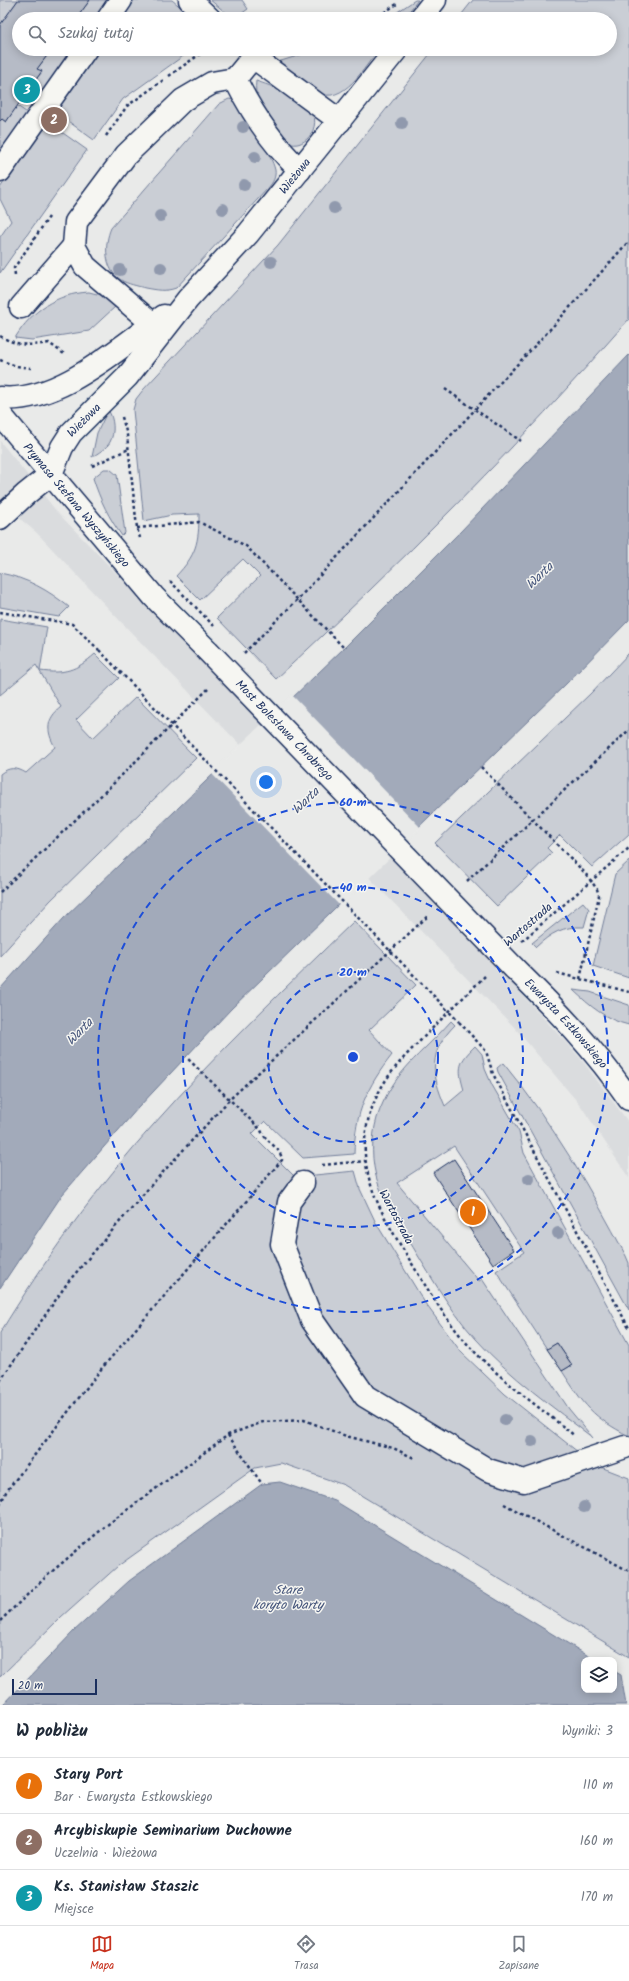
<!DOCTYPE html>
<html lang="pl">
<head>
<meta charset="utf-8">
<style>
	:root { --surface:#fff; --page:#f2f2f3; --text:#1f2937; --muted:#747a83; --line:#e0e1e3; --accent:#c8321e }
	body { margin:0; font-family:Kalam,sans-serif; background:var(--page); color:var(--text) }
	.controls { position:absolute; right:12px; bottom:12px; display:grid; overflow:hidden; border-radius:8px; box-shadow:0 2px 10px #0003 }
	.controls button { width:36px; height:36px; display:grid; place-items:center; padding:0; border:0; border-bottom:1px solid var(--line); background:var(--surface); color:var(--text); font:20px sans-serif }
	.scale { position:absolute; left:12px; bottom:10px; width:85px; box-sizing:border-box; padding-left:4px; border:2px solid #1b2f5e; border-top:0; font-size:11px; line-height:14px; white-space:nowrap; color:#1b2f5e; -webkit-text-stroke:3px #f6f6f2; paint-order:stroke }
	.you { position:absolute; left:266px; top:782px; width:14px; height:14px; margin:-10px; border:3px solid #fff; border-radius:50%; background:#1a73e8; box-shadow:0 0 0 6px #1a73e833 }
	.badge { display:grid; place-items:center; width:26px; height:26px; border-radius:50%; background:var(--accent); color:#fff; font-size:13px; font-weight:700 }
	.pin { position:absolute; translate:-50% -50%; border:2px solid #fff; box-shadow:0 1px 4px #0006 }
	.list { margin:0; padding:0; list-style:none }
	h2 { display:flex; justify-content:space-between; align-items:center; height:52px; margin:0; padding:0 16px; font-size:17px }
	h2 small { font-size:13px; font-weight:400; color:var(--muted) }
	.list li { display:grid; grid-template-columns:26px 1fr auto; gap:12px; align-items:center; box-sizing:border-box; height:56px; padding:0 16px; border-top:1px solid var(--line) }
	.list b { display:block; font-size:15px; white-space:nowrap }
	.list p { margin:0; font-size:13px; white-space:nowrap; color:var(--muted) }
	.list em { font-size:13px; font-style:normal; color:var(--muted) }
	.icon { flex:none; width:22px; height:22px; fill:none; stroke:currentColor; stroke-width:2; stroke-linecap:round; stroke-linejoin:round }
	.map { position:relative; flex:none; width:629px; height:1705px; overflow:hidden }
	.search { position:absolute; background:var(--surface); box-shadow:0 2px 10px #0003; left:12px; right:12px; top:12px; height:44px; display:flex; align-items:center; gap:10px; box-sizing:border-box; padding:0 14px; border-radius:22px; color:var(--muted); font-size:15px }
	.sheet { height:220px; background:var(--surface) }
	nav { display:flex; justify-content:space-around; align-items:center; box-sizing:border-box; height:56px; border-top:1px solid var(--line); background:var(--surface); font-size:11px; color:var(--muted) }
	nav a { display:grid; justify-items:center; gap:2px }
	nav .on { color:var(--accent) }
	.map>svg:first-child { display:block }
	.built { fill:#dadcde }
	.green { fill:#caced5; stroke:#727e9a }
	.water { fill:#a2aaba; stroke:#6c7995 }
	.pier { fill:#e9eae9 }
	.building { fill:#b6bbc6; stroke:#1b2f5e }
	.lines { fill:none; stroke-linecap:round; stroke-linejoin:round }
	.minor-casing { stroke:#1b2f5e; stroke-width:25 }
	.path { stroke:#1b2f5e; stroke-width:2.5; stroke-dasharray:3 3; stroke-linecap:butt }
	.minor { stroke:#f6f6f2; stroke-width:22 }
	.minor-bridge-casing { stroke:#1b2f5e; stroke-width:25; stroke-linecap:butt }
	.path-bridge { stroke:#1b2f5e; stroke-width:2.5; stroke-dasharray:3 3; stroke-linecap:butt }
	.minor-bridge { stroke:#f6f6f2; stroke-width:22 }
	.tree { fill:#9099ad }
	.ring { fill:none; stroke:#1d4ed8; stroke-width:2; stroke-dasharray:7 5 }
	.labels { text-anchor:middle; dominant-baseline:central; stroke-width:3; stroke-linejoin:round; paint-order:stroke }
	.street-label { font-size:12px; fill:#1b2f5e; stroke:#f6f6f2 }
	.water-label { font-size:13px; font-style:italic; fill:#44547a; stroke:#f6f6f2 }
	.centre { fill:#1d4ed8; stroke:#f6f6f2; stroke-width:2 }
	.ring-label { font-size:12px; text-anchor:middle; font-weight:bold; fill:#1d4ed8; stroke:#f6f6f2; stroke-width:3; stroke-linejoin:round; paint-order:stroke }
</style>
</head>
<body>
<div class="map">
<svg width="629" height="1705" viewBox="0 0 629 1705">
	<rect width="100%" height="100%" fill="#e9eae9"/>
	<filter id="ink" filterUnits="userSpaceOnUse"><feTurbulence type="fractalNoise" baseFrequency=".025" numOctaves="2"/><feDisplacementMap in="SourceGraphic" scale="8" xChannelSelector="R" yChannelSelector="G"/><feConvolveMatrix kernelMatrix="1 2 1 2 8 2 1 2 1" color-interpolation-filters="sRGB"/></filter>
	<g filter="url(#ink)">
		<path class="built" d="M0,441L58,513L505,976L581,1059L629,1123V1178L581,1106L515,1028L124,625L37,533L0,502Z"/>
		<path class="green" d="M0,0H18L0,25Z
			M90,0H109L95,19H76Z
			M134,0H172L195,19H116Z
			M210,0H242L248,9L234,19Z
			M415,0H418L403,19H387Z
			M473,0H629V319C519,445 399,565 276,679L217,618L260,576L243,559L200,600L176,576C196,555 199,543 199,514L172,515L144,521L133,410L136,399L143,390L278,245L434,49H610V19H458Z
			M52,49H75L41,97L29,88L42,72L37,69Z
			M95,49H193L123,99L94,140L54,111Z
			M319,49H379C365,66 343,107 317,92C303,85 290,72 278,62Z
			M256,81C269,85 305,98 312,110C323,132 298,156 281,138C275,133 272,123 268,117C260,103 254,97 256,81Z
			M229,99L234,100L240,106C248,120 272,155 275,170C276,177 273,182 269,187L176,288C165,292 156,290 145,288C138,286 127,284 121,280C104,270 104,244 111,228L219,104Z
			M16,105L30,115L0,157V121L2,119L6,122Z
			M46,121L87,150L0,273V237L11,221L0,199V188Z
			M89,292L105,296L116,306L89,331L32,340L15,338C32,310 56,294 89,292Z
			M108,410C114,418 115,433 110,442C107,448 98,453 92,457L97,433Z
			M104,469H110L117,475L125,533L122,536C109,518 100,500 93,478Z
			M0,573C27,578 48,590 69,607L59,617L0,607Z
			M0,619L47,627L40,671C64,674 76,671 95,654L119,678L76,720L93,738L136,697L196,758L50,901L0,956V774C9,767 16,767 26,773L55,747C46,731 46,719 61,707L36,665L0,695Z
			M629,653V834L592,867L560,835L547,848L552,853L497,906L435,843L591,693Z
			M629,861V978L593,966L615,874Z
			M583,902L589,909L584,927C563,926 551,933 536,947L532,943Z
			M354,921L416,985L369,1030L392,1055C367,1087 355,1112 354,1154L303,1158L265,1121L252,1134L295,1177L355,1171L360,1189L376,1223L425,1303L461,1352L505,1394L583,1456L598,1466L629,1478V1657L344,1485L281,1463L255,1468L118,1566L61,1617L0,1677V1333C43,1262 98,1186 154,1124C217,1053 286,987 354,921Z
			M573,990L590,992L629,1005V1025C606,1020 590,1006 573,990Z
			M451,1021L455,1025C428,1052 431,1073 445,1106L464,1090C457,1067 459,1062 475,1046L482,1054L485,1069L492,1085L519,1132L524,1153L629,1345V1436C592,1417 584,1405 562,1371L572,1365L557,1343L547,1349L496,1271L524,1252L454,1146L397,1183L479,1281L482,1279L569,1409L593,1438C553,1407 510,1377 476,1339C448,1308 427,1270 405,1234C396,1218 384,1201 378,1183C371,1162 371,1139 377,1118C392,1072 421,1055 451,1021Z
			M503,1063C552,1122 590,1188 626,1256L629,1263V1310L498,1072L497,1068Z"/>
		<path class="water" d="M629,355V620L566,684L231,1009L138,1108L62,1195L0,1288V989L64,918L344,648L461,531Z
			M280,1482L335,1501L595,1660H584V1690H614V1671L621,1675L626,1705H3L74,1631L129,1581L262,1484Z"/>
		<path class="pier" d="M292,695L421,828L340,906L211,773Z"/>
		<path class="building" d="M18,0H90L76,19H19V49H52L37,69L42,71L6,122L2,119L0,121V25Z
			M454,1159L514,1250L493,1264L433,1173Z
			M557,1343L572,1365L562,1371L547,1349Z"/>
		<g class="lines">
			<defs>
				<g id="minor">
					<path d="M190,0L210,19"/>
					<path d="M108,19L121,0"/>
					<path d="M420,19L435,0"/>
					<path d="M235,79C252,113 272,144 300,170"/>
					<path d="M0,171L86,49"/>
					<path d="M21,307L74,246"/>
					<path d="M153,324L85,266L74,246L76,222L126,155L183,100L212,83L235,79L253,57L340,121"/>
					<path d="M0,398C59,404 119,347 164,316"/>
					<path id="s1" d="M0,414L154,597L208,651"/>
					<path id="s2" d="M51,474L62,447L71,433L127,377L188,299L248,234L397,49"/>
					<path d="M0,518L26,494L51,474"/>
					<path id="s3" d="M514,968C556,1009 596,1051 629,1099"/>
					<path d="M303,1183L289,1202L282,1244L312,1320L365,1396L488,1470L524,1481L625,1447"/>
				</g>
			</defs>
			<use href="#minor" class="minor-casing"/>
			<path class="path" d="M374,19L397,4
				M290,52L300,49
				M169,76L207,49
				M106,136L127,106L165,79
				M15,275L14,268L49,217
				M0,336C17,346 30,346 49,343L64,354
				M0,360L16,366L31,368
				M445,389L521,441
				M122,417L127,435L137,528L140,538
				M92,466L129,449
				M137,528L199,522L246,546L344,648
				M0,612L72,624L99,650
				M244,653L297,600L555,324L629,241
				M481,767L585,873L597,889L599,896L580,979
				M467,881L629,730
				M0,892L114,783L208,689
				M522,941L629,848
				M557,973L629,992
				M485,976C464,997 442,1018 421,1040C405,1056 388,1073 378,1094C345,1160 380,1212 414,1267C431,1295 449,1324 471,1348C502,1381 540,1408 575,1436
				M459,1022L486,1051L493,1074L499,1085L629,1328
				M322,1165L365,1161
				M0,1381L68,1282L153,1183L230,1099L429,915
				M228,1435L262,1484
				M504,1504L629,1571
				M0,1505L6,1492L102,1368L282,1160C281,1147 265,1142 261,1130L186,1057
				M0,1621L49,1574L107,1525L228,1435L263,1422L304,1420L346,1436L393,1448L414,1458"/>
			<use href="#minor" class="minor"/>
			<defs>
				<g id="minor-bridge">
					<path id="s4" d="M208,651L514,968"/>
				</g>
			</defs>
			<use href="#minor-bridge" class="minor-bridge-casing"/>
			<path class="path-bridge" d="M170,581L214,626
				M99,650L459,1022"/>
			<use href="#minor-bridge" class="minor-bridge"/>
		</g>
		<g class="tree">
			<circle cx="402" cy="123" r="6"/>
			<circle cx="243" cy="127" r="6"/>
			<circle cx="255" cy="157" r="6"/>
			<circle cx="244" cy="185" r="6"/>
			<circle cx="334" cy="208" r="6"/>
			<circle cx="223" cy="209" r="6"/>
			<circle cx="160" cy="216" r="6"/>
			<circle cx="271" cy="262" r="6"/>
			<circle cx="161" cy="268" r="6"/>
			<circle cx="120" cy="270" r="6"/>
			<circle cx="529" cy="1179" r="6"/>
			<circle cx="558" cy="1233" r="6"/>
			<circle cx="505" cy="1420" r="6"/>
			<circle cx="532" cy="1441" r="6"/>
			<circle cx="584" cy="1507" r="6"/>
		</g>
	</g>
	<g class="ring">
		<circle cx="353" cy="1057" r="85"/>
		<circle cx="353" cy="1057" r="170"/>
		<circle cx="353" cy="1057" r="255"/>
	</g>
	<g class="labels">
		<g class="street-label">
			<text stroke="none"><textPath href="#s2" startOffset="387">Wieżowa</textPath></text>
			<text stroke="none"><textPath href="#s2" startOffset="64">Wieżowa</textPath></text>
			<text stroke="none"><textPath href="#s1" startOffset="119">Prymasa Stefana Wyszyńskiego</textPath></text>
			<text stroke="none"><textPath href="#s4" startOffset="110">Most Bolesława Chrobrego</textPath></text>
			<text transform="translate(528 925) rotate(-41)">Wartostrada</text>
			<text stroke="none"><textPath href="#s3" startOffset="76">Ewarysta Estkowskiego</textPath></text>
			<text transform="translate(396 1217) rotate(62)">Wartostrada</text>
		</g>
		<g class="water-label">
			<text transform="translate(540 576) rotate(-44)">Warta</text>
			<text transform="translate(306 801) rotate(-44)">Warta</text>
			<text transform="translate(80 1032) rotate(-46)">Warta</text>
			<text x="288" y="1590">Stare<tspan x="288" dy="15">koryto Warty</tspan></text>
		</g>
	</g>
	<circle cx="353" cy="1057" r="6" class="centre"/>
	<g class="ring-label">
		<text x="353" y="806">60 m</text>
		<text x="353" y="891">40 m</text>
		<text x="353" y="976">20 m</text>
	</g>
</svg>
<div class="controls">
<button><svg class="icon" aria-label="layers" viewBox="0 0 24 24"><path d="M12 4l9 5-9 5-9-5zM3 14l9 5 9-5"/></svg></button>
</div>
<div class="scale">20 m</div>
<div class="you"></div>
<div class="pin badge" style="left:473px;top:1212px;background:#e8710a">1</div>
<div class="pin badge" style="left:54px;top:120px;background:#8d6e63">2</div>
<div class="pin badge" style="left:27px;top:90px;background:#0f9aa8">3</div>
<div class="search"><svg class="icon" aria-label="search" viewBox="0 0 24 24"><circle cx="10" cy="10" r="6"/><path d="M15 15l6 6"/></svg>Szukaj tutaj</div>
</div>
<section class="sheet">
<h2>W pobliżu<small>Wyniki: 3</small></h2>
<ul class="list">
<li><span class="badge" style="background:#e8710a">1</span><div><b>Stary Port</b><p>Bar · Ewarysta Estkowskiego</p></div><em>110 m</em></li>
<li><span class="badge" style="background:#8d6e63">2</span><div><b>Arcybiskupie Seminarium Duchowne</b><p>Uczelnia · Wieżowa</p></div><em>160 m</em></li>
<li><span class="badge" style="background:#0f9aa8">3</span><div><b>Ks. Stanisław Staszic</b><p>Miejsce</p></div><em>170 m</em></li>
</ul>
</section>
<nav>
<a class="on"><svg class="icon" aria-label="map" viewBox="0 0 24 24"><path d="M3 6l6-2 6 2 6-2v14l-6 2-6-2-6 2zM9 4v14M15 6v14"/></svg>Mapa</a>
<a><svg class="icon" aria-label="directions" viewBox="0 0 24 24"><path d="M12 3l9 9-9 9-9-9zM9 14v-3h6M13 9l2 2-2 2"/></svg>Trasa</a>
<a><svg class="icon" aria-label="saved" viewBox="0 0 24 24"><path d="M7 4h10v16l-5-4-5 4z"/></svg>Zapisane</a>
</nav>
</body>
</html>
